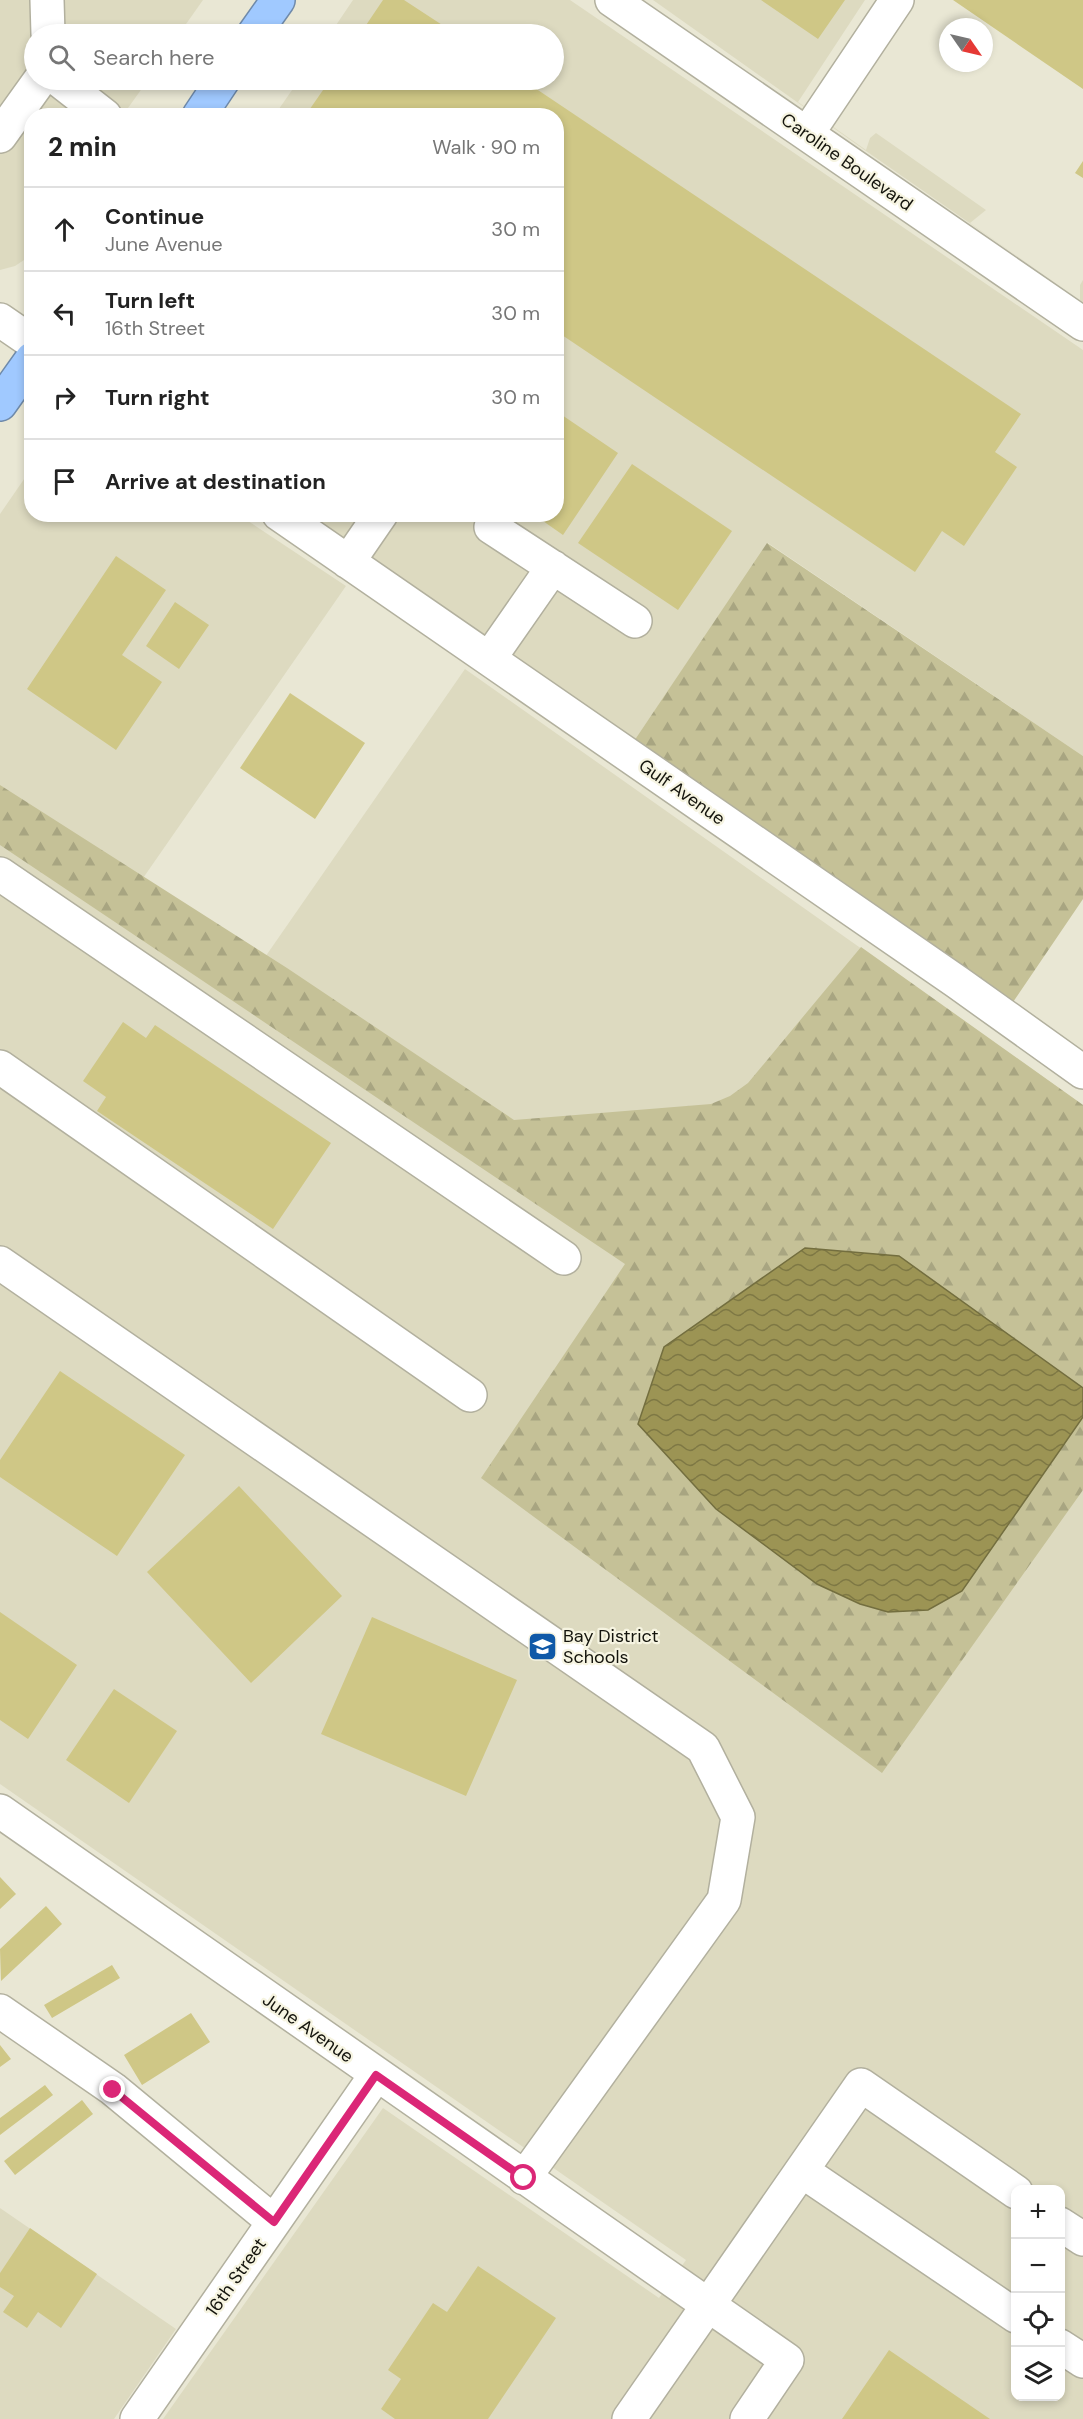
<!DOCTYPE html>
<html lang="en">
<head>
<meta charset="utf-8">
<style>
	:root { --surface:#fff; --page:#f2f2f2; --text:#222; --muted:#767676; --line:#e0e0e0 }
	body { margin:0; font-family:"DM Sans",sans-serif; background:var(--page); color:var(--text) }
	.controls { position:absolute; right:18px; bottom:18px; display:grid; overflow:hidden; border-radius:12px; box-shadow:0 3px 9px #0003 }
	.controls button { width:54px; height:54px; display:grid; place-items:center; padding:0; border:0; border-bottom:2px solid var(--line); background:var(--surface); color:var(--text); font:30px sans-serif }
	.compass { position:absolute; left:939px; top:18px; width:54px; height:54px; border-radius:50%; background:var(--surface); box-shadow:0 3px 9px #0003; rotate:124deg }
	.stop { position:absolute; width:18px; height:18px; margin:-14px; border:4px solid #db2777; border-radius:50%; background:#fff }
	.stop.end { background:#db2777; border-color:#fff; box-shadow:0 2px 6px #0008 }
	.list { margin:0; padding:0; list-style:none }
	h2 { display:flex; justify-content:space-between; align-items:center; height:78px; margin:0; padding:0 24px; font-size:26px }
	h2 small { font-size:20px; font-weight:400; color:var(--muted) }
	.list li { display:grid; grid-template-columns:39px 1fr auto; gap:18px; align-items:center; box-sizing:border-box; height:84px; padding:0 24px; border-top:2px solid var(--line) }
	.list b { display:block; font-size:22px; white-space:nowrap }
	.list p { margin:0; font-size:20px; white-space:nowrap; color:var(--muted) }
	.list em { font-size:20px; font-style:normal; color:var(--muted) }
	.icon { flex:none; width:33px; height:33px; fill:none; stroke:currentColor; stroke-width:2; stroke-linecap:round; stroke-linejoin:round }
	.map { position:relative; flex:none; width:1083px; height:2419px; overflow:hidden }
	.search { position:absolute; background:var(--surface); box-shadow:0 3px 9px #0003; left:24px; top:24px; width:540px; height:66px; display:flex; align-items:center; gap:15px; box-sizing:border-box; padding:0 21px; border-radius:33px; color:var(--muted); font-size:22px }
	.panel { position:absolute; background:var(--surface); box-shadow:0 3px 9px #0003; left:24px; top:108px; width:540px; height:414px; border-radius:24px }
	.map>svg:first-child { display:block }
	.built { fill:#dddac0; fill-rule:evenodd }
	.forest { fill:url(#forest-firs) }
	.water { fill:url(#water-waves); stroke:#736e3f; stroke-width:1.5 }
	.building { fill:#cfc786 }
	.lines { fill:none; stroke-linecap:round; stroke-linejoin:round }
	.minor-casing { stroke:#b2b09e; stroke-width:36 }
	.highway-casing { stroke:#6f8aaa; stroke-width:36 }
	.minor { stroke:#fff; stroke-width:33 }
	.highway { stroke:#a0c9ff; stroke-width:33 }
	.route { stroke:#db2777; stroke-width:8 }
	.labels { text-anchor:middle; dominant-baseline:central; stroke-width:4.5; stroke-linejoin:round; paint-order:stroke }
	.street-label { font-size:18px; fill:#14140d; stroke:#f6f4e1 }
	.poi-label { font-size:18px; fill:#14140d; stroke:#f6f4e1; text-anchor:start }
</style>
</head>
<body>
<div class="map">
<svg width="1083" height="2419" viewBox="0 0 1083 2419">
	<defs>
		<pattern id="forest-firs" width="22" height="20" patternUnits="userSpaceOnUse" patternTransform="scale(1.5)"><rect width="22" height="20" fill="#c5c197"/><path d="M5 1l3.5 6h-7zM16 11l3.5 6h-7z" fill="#a8a581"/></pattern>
		<pattern id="water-waves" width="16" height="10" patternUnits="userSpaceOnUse" patternTransform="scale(1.5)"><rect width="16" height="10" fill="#9c9454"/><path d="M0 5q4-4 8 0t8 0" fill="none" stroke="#7e7844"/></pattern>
	</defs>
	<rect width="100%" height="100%" fill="#e9e7d4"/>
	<path class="built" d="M0,0H203L179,34H34V80H148L123,115L32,116L31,248L24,260L15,266L0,270Z
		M353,0H570L1083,350V756L768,543L632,744L308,515L556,514V116H274L299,80H554V34H330Z
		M653,0H865L798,102L866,150L870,138L876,133L986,210L970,223L1080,300V285L1083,280V302L866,151Z
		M31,469L32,514L239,515L346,586L132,894L252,976L465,669L1083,1105V2419H163L383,2108L659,2298L686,2260L0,1784V514ZM1016,2190H1060V2396H1016Z
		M0,2208L176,2329L114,2419H0Z"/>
	<path class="forest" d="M767,543L1083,756V899L1009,1008L632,744Z
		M0,785L287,968L514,1120L711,1104L730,1096L748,1083L861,947L1083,1105V1388L899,1256L664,1347L638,1423L716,1509L817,1584L962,1591L1083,1417V1490L882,1773L481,1478L625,1264L0,845Z"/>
	<path class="water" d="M805,1248L899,1256L1083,1388V1417L962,1591L928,1610L888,1612L860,1604L817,1584L716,1509L638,1424L664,1347Z"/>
	<path class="building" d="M383,0H404L456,34H360Z
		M761,0H845L818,39Z
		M953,0H1083V89Z
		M330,80H523L1021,414L995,452L1017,467L964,546L942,531L915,572L556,331V116H305Z
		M1083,161V178L1075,173Z
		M556,411L618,453L563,535L533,514H556Z
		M632,464L732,531L678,610L578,543Z
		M116,556L166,590L122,655L162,682L116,750L27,689Z
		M175,602L209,625L179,669L146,646Z
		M290,693L365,743L315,819L240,768Z
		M123,1022L146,1038L155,1025L331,1143L273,1229L97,1111L106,1097L83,1081Z
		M60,1371L185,1455L117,1556L0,1477V1460Z
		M239,1486L342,1596L251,1683L147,1572Z
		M0,1612L77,1665L28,1739L0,1720Z
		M372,1617L517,1680L466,1796L321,1734Z
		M114,1689L177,1731L129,1803L66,1760Z
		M0,1877L16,1894L0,1909Z
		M46,1906L62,1924L1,1981L0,1949Z
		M112,1965L120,1978L52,2018L44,2005Z
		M191,2013L210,2042L142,2085L124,2055Z
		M0,2045L11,2059L0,2067Z
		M45,2085L53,2095L0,2135V2118Z
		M82,2100L93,2114L15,2175L4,2161Z
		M30,2228L97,2274L61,2328L38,2312L27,2328L3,2312L14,2296L0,2287V2273Z
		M478,2266L556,2318L488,2419H395L381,2409L401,2379L388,2370L433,2303L447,2312Z
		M889,2350L990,2419H842Z"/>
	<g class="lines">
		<defs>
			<path id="minor" d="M47,0L48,34
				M612,0L1083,324
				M59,80L105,116
				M807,134L897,0
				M0,136L40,80
				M0,320L32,342
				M279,514L957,982L1083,1072
				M491,527L635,621
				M348,562L381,514
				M489,659L553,567
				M0,874L564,1258
				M0,1067L470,1395
				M0,1263L703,1748L738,1817L724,1900L524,2178
				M0,1811L787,2360L747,2419
				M0,2011L113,2089L274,2222
				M802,2171L1016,2316
				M1060,2224L1083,2239
				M1060,2346L1083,2361
				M137,2419L376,2075
				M629,2419L861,2085L1016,2192"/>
			<path id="highway" d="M254,34L278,0
				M199,116L223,80
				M0,404L32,359"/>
		</defs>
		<use href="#minor" class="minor-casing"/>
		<use href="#highway" class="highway-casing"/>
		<use href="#minor" class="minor"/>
		<use href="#highway" class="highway"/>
	</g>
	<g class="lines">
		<path class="route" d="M113,2090L274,2222L376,2075L524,2178"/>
	</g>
	<defs>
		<symbol id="school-square" viewBox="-11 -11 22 22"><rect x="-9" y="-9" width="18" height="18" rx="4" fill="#1059a8" stroke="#f6f4e1"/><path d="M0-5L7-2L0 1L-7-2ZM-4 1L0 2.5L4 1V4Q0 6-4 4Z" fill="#fff"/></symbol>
	</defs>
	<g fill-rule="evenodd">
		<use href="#school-square" x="526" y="1630" width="33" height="33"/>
	</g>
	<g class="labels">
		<g class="street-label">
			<text transform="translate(847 162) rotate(35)">Caroline Boulevard</text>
			<text transform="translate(682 792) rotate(35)">Gulf Avenue</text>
			<text transform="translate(308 2028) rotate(35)">June Avenue</text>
			<text transform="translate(236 2277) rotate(-55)">16th Street</text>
		</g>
		<g class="poi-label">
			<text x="563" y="1636">Bay District<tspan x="563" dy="21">Schools</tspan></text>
		</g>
	</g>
</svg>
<div class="controls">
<button>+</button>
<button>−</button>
<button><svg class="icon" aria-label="locate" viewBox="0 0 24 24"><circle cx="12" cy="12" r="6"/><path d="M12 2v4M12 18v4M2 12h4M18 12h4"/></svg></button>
<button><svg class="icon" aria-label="layers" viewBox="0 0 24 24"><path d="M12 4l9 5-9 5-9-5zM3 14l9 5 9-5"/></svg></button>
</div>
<svg class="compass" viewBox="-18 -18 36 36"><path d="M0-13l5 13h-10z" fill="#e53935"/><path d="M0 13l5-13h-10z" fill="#767676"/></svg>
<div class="stop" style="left:524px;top:2178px"></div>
<div class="stop end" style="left:113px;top:2090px"></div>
<div class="search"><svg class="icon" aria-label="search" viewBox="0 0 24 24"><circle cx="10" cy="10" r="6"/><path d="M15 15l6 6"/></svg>Search here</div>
<section class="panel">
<h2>2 min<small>Walk · 90 m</small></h2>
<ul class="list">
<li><svg class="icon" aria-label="ahead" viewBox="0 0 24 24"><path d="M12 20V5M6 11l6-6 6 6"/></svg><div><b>Continue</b><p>June Avenue</p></div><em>30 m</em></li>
<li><svg class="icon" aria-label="left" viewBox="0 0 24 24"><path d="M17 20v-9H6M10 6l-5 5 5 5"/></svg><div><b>Turn left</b><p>16th Street</p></div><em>30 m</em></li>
<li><svg class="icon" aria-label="right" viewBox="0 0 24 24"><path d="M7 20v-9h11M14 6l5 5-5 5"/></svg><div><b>Turn right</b></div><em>30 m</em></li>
<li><svg class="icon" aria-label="arrive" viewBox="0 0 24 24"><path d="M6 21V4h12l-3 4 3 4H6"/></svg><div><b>Arrive at destination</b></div></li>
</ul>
</section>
</div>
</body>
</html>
